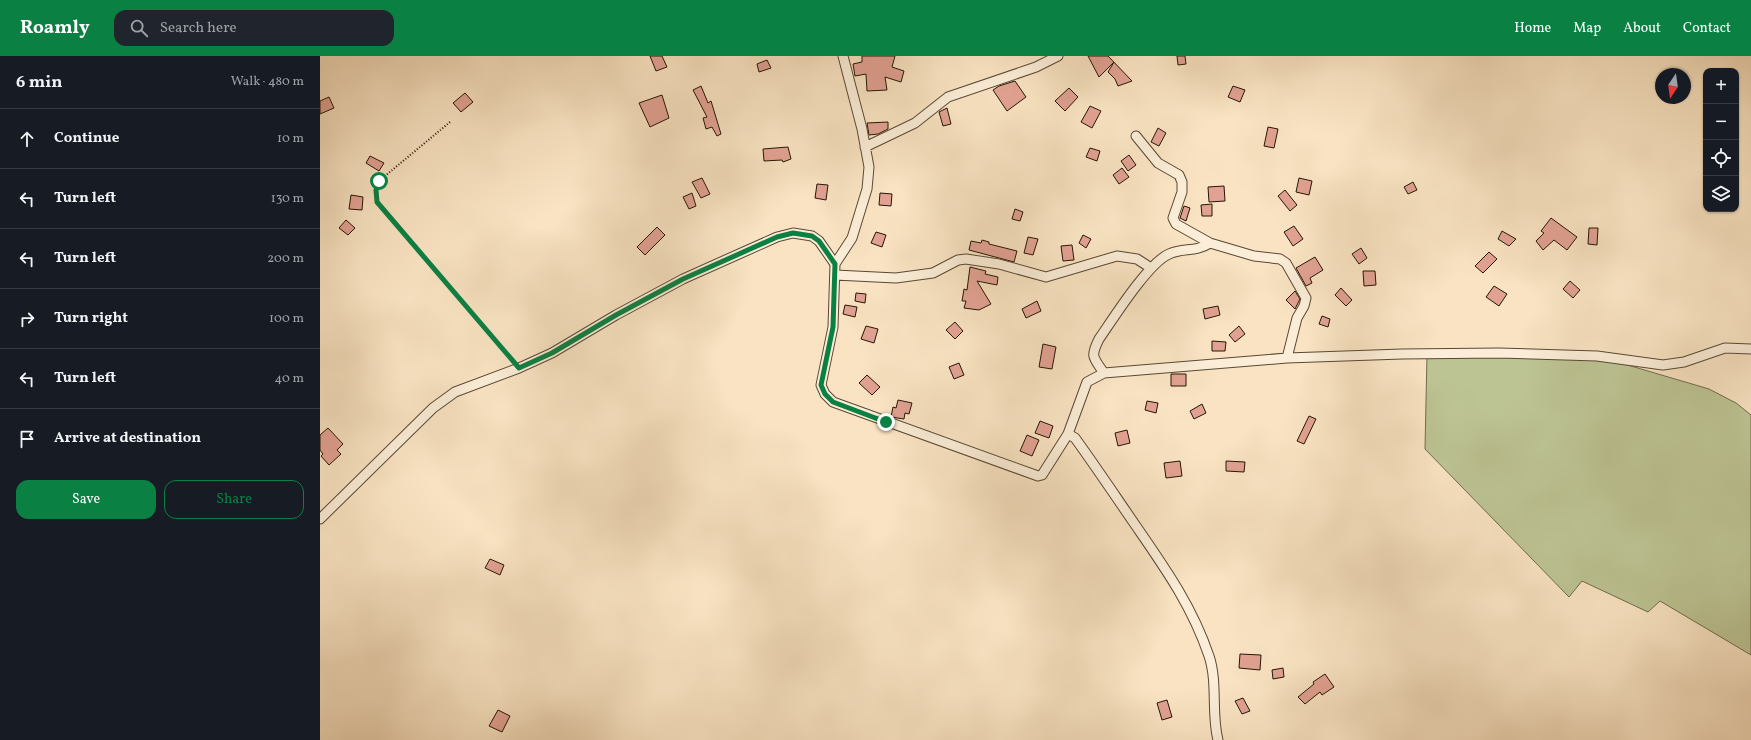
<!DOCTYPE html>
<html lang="en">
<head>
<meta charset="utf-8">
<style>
	body { margin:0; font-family:Vollkorn,serif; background:#20242c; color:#f1f3f6 }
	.controls { position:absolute; right:12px; top:12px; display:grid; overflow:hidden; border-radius:8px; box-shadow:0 1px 3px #0004 }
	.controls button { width:36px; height:36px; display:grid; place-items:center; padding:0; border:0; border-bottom:1px solid #363941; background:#171b24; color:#f1f3f6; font:20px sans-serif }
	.compass { position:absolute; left:1335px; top:12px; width:36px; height:36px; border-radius:50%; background:#171b24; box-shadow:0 1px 3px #0004; rotate:193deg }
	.stop { position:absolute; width:12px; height:12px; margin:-9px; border:3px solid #0b8043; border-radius:50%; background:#fff }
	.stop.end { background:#0b8043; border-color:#fff; box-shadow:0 1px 4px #0008 }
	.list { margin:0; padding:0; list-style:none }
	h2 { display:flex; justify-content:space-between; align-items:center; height:52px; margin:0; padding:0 16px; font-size:17px }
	h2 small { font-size:13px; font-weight:400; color:#9ea1a6 }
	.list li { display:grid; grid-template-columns:26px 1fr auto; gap:12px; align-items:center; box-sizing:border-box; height:60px; padding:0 16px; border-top:1px solid #363941 }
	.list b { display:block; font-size:15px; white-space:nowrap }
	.list em { font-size:13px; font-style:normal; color:#9ea1a6 }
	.actions { display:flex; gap:8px; padding:12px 16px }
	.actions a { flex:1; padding:9px 0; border:1px solid #0b8043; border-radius:12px; text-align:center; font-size:14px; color:#0b8043 }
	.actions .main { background:#0b8043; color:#fff }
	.icon { flex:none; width:22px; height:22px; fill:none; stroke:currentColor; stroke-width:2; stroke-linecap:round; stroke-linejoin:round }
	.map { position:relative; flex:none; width:1431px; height:684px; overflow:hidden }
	header { display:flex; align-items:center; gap:24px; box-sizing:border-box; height:56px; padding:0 20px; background:#0b8043; color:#fff }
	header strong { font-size:19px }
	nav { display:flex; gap:22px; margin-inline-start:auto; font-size:14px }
	.search { width:280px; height:36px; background:#20242c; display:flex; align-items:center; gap:10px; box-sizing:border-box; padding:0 14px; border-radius:12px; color:#9ea1a6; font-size:15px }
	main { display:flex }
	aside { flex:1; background:#171b24 }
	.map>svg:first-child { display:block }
	.green { fill:#bdc494; stroke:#706d4c }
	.building { fill:#e2a293; stroke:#241605 }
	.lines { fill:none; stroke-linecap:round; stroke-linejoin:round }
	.street-casing { stroke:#594934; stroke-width:11 }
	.path { stroke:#241605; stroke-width:2; stroke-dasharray:1 2; stroke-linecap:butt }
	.street { stroke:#fbedd7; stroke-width:9 }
	.route { stroke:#0b8043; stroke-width:5 }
</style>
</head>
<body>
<header>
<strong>Roamly</strong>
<div class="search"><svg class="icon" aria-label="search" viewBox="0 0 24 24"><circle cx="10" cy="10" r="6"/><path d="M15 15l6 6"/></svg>Search here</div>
<nav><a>Home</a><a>Map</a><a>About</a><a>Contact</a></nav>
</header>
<main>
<aside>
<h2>6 min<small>Walk · 480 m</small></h2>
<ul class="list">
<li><svg class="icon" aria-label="ahead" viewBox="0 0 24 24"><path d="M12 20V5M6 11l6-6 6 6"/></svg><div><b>Continue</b></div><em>10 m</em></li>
<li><svg class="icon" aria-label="left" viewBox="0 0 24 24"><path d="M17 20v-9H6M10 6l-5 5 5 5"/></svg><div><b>Turn left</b></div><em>130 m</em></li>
<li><svg class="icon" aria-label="left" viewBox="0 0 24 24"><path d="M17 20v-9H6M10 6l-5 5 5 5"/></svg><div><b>Turn left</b></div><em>200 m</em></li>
<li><svg class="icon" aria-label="right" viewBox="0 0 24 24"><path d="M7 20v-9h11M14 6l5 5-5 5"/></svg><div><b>Turn right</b></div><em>100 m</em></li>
<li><svg class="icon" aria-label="left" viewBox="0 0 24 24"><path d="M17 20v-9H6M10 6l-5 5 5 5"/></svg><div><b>Turn left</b></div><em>40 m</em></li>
<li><svg class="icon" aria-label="arrive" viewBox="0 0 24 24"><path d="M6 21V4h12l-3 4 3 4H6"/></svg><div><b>Arrive at destination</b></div></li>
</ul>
<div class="actions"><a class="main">Save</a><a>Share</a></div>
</aside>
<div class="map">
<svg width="1431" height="684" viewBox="0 0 1431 684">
	<rect width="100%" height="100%" fill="#f9e3c2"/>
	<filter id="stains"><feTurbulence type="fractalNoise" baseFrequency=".005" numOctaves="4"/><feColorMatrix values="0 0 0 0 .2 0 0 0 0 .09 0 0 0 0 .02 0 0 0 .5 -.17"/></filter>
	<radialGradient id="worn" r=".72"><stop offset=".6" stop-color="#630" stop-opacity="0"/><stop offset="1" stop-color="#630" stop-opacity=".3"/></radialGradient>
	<!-- green -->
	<path class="green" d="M1107,298L1277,300L1389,333L1416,347L1431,359V599L1340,545L1328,556L1262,525L1249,541L1105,393Z"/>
	<!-- building -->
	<path class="building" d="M330,0H342L347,11L336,15Z
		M542,0H575L572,11L584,15L581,26L565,21L567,34L547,35L546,18L535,20L533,8L542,6Z
		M768,0H788L812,25L798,30L795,23L788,16L794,6L779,21Z
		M857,0H865L866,8L858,9Z
		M447,4L451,12L439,16L437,8Z
		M695,25L706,41L687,55L673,34L679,30Z
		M381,30L388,47L391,45L401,78L397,80L392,71L386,73L383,62L387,61L373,34Z
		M913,30L925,34L920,46L908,41Z
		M749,32L758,41L745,55L735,45Z
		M145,37L153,46L141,56L133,47Z
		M342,39L349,62L330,71L319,47Z
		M9,41L14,52L0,58V45Z
		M770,50L781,55L772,72L761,66Z
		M627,52L631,68L623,70L619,56Z
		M568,66V73L558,78L549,79L547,67Z
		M948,71L958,73L954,92L944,90Z
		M838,72L846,77L839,90L831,86Z
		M468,91L471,103L463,106L462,104L444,105L443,93Z
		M770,92L780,95L777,105L766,101Z
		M809,99L816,109L808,115L801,105Z
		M50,100L64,107L59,115L46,107Z
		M802,112L809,121L799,128L793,119Z
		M382,122L390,138L381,142L372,126Z
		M979,122L992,125L989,139L976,136Z
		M1093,126L1097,134L1088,138L1084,131Z
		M497,128L508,129L506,144L495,142Z
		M904,130L905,145L889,146L888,131Z
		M965,134L977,149L970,155L958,140Z
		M372,137L376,150L369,153L363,141Z
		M560,137L572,138L571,150L559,149Z
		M31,139L43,141L42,154L29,153Z
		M892,148V160H882L881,149Z
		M864,150L870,152L866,165L860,162Z
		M695,153L703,156L700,165L692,163Z
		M1231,162L1257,181L1247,194L1234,184L1223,194L1216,185L1224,177L1221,175Z
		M26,164L35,172L28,179L19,172Z
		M974,170L983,183L973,190L964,176Z
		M337,171L345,179L325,199L317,191Z
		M1269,172H1278L1277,189L1268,188Z
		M1182,175L1196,183L1189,190L1178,183Z
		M556,176L566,179L562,191L551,187Z
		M763,179L771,183L766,192L759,187Z
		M708,181L718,183L713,199L704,197Z
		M662,184L669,186V188L697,195L694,206L649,194L651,185L661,187Z
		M752,189L754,204L743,205L741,190Z
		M1041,192L1047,202L1039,208L1032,198Z
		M1169,196L1177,203L1163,217L1155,210Z
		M995,201L1003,214L990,222L992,227L986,230L976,212Z
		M650,211L666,215L665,218L678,221L677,229L657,225L671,248L659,254L644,252L646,245H642L644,233L647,234Z
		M1043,215H1055L1056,229L1044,230Z
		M1250,225L1260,234L1253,242L1243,233Z
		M1174,230L1187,238L1179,250L1166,241Z
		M1021,232L1032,244L1026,250L1015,239Z
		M975,235L980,243L975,253L966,244Z
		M536,237L546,238L545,247L535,245Z
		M717,245L721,255L706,262L702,253Z
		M525,249L537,251L535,261L523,258Z
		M898,250L900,259L885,263L883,253Z
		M1002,260L1010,263L1008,271L999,268Z
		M635,266L643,275L635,283L626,274Z
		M546,270L558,273L554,287L541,283Z
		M919,270L925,278L915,286L909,279Z
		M892,285L906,286L905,295H892Z
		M723,288L736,291L732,313L719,311Z
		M639,307L644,319L634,323L629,311Z
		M851,318H866V330H851Z
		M547,319L560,331L552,339L539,327Z
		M578,344L592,347L589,358L585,357L584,363L571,361L573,351L576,352Z
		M827,345L838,347L836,357L825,354Z
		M882,348L886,357L874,363L870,355Z
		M989,360L996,363L984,388L977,385Z
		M720,365L733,370L729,382L715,377Z
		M8,372L23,388L17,394L21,398L9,409L1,400L3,398L0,394V379Z
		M807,374L810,387L798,390L795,377Z
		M707,379L719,384L712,400L700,395Z
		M860,405L862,420L846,422L844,407Z
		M906,405L925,406L924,416L906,415Z
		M170,503L184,509L180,519L165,512Z
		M920,598L941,599L940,614L919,612Z
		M963,612L964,621L953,623L952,614Z
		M1005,618L1014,631L1002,639L1000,636L985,648L978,641L994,628L993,626Z
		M923,642L930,655L922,658L915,645Z
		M847,644L852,661L842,664L837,647Z
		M178,654L190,660L182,676L169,670Z"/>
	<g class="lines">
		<defs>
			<path id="street" d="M816,80L838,107L859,119L862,126V136L853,162L856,168L890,187L934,200L960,203L966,207L986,242L984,250L977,262L967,302
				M545,91L595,67L628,41L716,11L738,0
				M515,208L532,182L547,133L549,111L542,73L523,0
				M515,219L576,222L613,217L638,204L646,203L679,208L726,221L797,200L817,203L831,212
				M784,317C773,301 770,301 779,283C793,263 828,207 849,198C865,191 874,197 890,187
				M748,378L767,326L784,317L967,302L1082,298L1179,297L1277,300L1343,309L1364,306L1405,292L1431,293
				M0,463L113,352L135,336L199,312L232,297L296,259L363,223L457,181L473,177L492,180L499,185L515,208L513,271L501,329L505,338L513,346L718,420L722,419L748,378L755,382C776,411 796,441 816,470C845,512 872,550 889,600C898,627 891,657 898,684"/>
		</defs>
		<!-- street casing -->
		<use href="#street" class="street-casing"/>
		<!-- path -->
		<path class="path" d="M130,66L59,125L56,134L57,146L193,305"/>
		<!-- street -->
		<use href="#street" class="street"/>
	</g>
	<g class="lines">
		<!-- route -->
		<path class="route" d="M59,125L56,134L57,146L199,312L232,297L296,259L363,223L457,181L473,177L492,180L499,185L515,208L513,271L501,329L505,338L513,346L566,366"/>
	</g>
	<rect width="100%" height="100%" filter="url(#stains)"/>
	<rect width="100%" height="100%" fill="url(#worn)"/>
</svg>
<div class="controls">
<button>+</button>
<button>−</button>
<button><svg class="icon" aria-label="locate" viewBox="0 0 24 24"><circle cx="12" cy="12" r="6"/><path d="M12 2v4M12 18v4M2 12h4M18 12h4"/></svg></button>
<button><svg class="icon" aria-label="layers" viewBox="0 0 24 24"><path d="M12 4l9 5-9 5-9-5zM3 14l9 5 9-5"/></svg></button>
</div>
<svg class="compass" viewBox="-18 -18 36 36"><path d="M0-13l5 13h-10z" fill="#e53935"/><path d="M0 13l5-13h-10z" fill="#9ea1a6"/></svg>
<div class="stop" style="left:59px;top:125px"></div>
<div class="stop end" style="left:566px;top:366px"></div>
</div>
</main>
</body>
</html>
